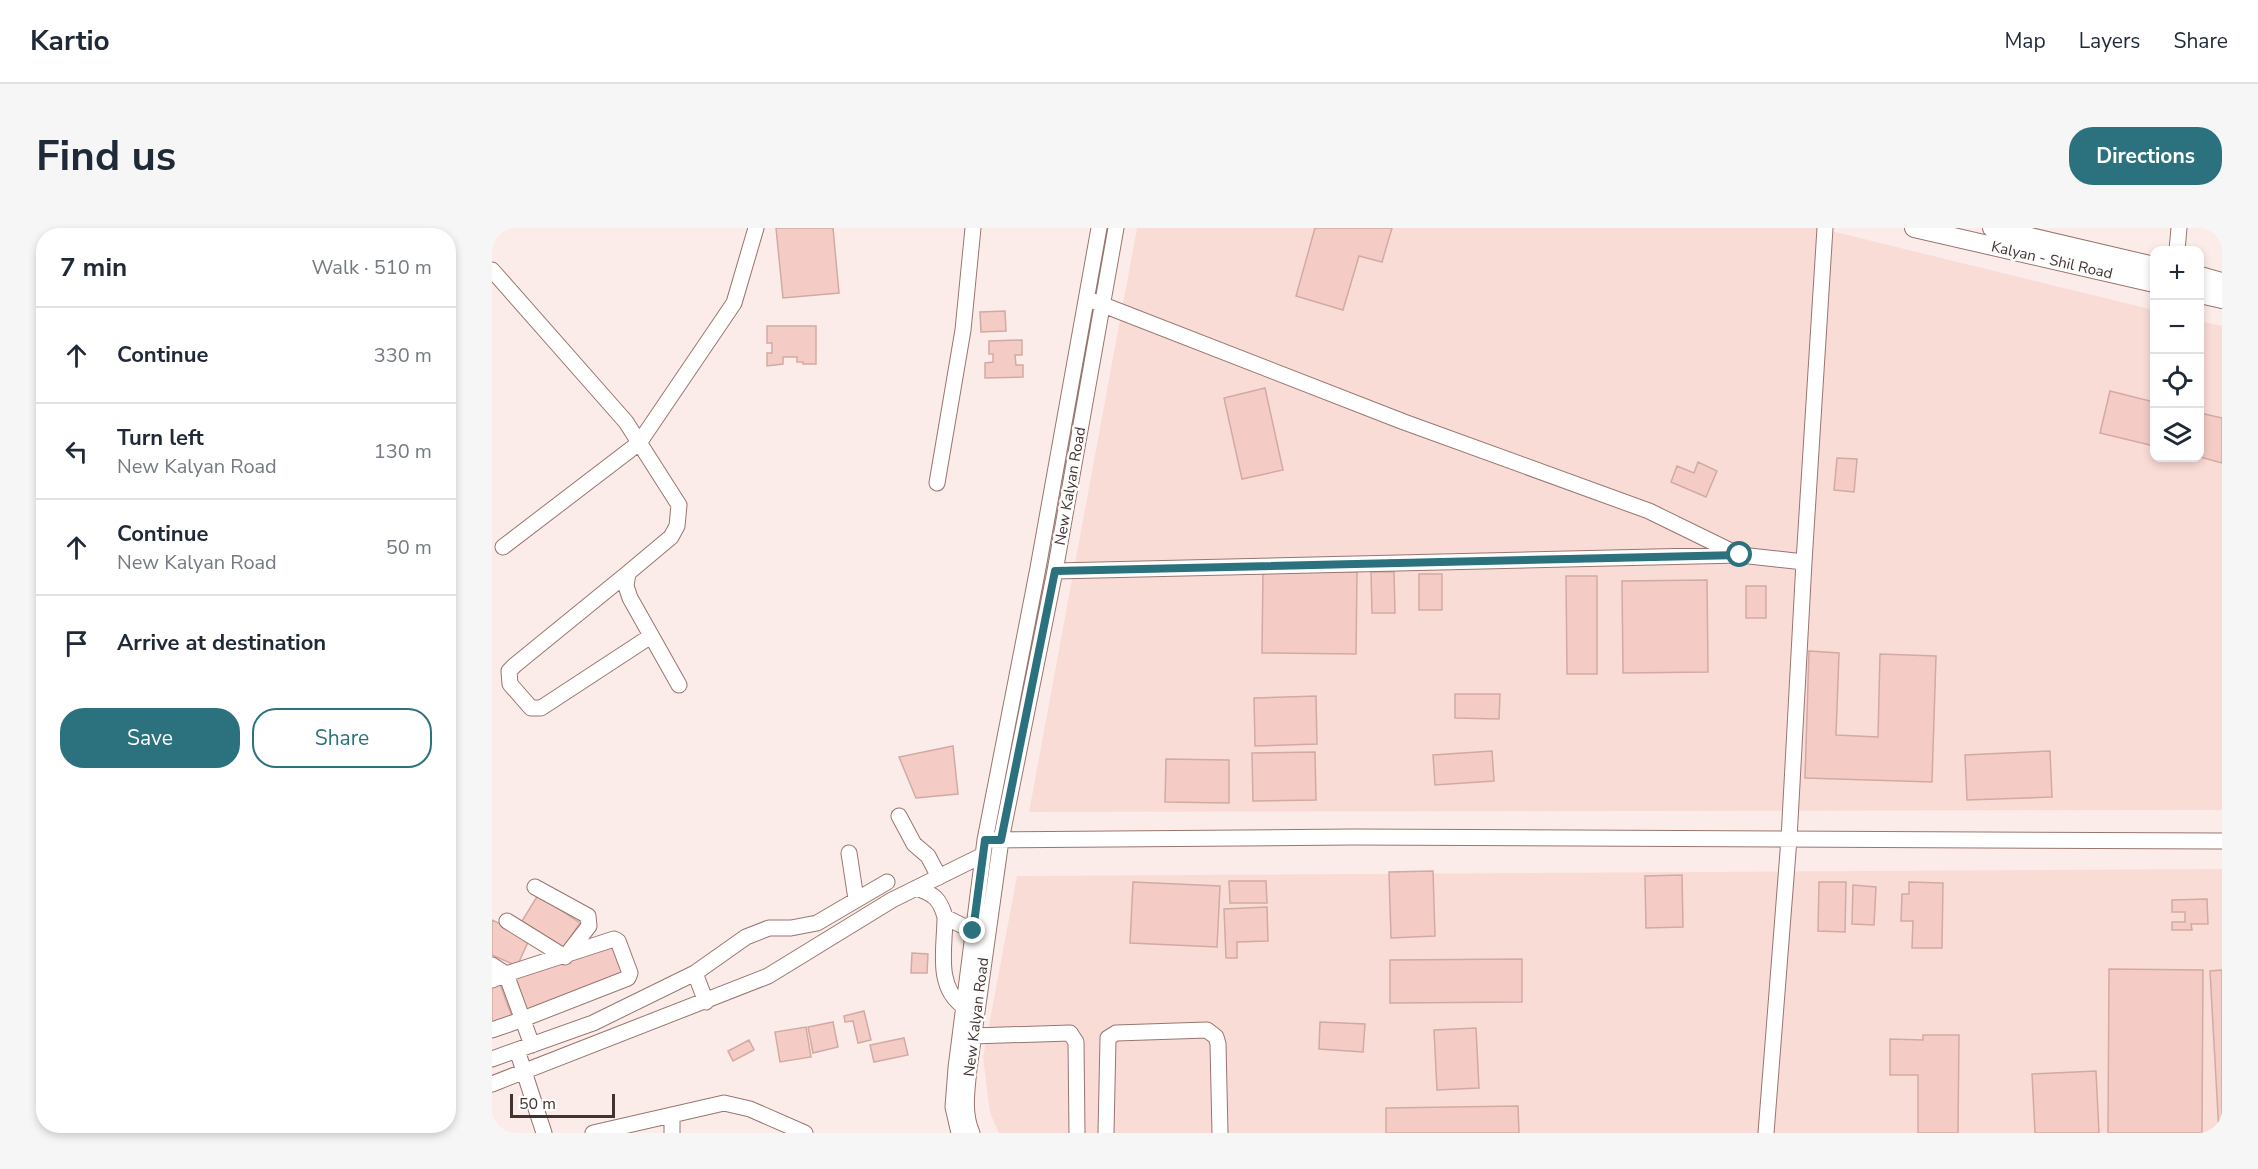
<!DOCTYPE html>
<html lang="en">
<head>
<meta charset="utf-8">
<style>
	body { margin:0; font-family:"Nunito Sans",sans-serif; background:#f6f6f7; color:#1f2937 }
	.controls { position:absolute; right:18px; top:18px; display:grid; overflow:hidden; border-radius:12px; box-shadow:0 3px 9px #0003 }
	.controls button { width:54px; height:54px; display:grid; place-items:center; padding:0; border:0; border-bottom:2px solid #e0e1e3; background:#fff; color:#1f2937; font:30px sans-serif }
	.scale { position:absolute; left:18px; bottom:15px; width:105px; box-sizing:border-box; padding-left:6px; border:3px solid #423330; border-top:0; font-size:16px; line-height:21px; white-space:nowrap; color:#423330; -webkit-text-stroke:4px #fdfdfd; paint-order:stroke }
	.stop { position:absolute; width:18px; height:18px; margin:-14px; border:4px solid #2b727e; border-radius:50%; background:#fff }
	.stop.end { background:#2b727e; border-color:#fff; box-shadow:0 2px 6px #0008 }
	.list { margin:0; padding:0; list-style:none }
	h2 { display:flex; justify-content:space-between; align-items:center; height:78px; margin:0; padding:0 24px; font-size:26px }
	h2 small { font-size:20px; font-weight:400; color:#747a83 }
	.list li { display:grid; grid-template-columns:39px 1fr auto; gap:18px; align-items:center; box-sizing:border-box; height:96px; padding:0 24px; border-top:2px solid #e0e1e3 }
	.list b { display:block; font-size:22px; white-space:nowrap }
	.list p { margin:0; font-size:20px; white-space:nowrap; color:#747a83 }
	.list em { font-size:20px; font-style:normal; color:#747a83 }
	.actions { display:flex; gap:12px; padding:18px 24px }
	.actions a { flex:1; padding:14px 0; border:2px solid #2b727e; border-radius:24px; text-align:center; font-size:21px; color:#2b727e }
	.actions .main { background:#2b727e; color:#fff }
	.icon { flex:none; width:33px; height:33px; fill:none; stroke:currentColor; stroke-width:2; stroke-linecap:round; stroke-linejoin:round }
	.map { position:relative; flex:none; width:1730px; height:905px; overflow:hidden; border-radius:24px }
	header { display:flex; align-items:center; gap:36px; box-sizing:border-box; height:84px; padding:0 30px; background:#fff; border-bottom:2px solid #e0e1e3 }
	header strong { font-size:28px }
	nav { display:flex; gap:33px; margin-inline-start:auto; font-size:21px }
	.intro { display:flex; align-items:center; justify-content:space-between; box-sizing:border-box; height:144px; padding:0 36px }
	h1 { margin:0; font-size:42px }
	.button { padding:15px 27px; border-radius:24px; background:#2b727e; color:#fff; font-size:21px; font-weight:700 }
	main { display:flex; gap:36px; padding:0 36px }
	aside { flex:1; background:#fff; border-radius:24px; box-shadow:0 3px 9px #0003 }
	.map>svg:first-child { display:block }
	.built { fill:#fadcd7 }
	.building { fill:#f4ccc5; stroke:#d1aaa3; stroke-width:1.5 }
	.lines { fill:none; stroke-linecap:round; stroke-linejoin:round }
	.minor-casing { stroke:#99756f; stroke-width:17 }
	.major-casing { stroke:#99756f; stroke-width:20 }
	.minor { stroke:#fff; stroke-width:15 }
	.major { stroke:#fff; stroke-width:18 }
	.route { stroke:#2b727e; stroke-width:8 }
	.labels { text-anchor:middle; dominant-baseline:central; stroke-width:5; stroke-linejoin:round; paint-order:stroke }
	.street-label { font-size:15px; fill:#423330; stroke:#fdfdfd }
</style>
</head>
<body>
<header>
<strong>Kartio</strong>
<nav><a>Map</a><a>Layers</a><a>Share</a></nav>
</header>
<div class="intro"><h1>Find us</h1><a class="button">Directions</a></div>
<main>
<aside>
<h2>7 min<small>Walk · 510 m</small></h2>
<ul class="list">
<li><svg class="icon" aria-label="ahead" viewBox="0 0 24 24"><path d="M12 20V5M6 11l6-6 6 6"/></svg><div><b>Continue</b></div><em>330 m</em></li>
<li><svg class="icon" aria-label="left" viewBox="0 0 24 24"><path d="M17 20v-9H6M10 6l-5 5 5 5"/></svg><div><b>Turn left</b><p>New Kalyan Road</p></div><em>130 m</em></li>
<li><svg class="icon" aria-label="ahead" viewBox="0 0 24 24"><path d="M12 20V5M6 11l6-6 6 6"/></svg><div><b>Continue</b><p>New Kalyan Road</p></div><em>50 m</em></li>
<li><svg class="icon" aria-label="arrive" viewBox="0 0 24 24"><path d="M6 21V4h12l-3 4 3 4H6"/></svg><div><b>Arrive at destination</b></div></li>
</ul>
<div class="actions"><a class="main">Save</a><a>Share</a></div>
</aside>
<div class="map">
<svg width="1730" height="905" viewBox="0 0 1730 905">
	<rect width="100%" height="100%" fill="#fcece9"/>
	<!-- built -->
	<path class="built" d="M645,0H1327L1662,82V230H1708V93L1730,98V582L537,584Z
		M1730,641V905H507L498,885L491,829L525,648Z"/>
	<!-- building -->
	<path class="building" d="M284,0H341L347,65L291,70Z
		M823,0H900L890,34L867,28L851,82L804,68Z
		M513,83L514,103L489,104L488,84Z
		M275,98H324V136H311V134H305V129H291V136L275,138V125H280V115H275Z
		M530,112V127H523L524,137H531V149L493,150V135L501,134V126H497V113Z
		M773,160L791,242L750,251L732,170Z
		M1618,163L1662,174V218L1608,205Z
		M1708,185L1730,190V235L1708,229Z
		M1345,230L1365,231L1362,264L1342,262Z
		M1206,234L1225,243L1214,269L1179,254L1185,238L1202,245Z
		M771,343L865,344L864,426L770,425Z
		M879,344H902L903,385H880Z
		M927,346H950V382H927Z
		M1074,348H1105V446H1075Z
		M1215,352L1216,444L1131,445L1130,353Z
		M1254,358H1274V390H1254Z
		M1317,423L1347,425L1344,507L1386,509L1388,426L1444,428L1440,554L1313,550Z
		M963,466H1008L1007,491L963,490Z
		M824,468L825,516L763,518L762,470Z
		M461,518L466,566L424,570L407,529Z
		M1000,523L1002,553L943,557L941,527Z
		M1558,523L1560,569L1475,572L1473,527Z
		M823,524L824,572L761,573L760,525Z
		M674,531L737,532V575L673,574Z
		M941,643L943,708L899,710L897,644Z
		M1190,647L1191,699L1154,700L1153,648Z
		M737,653H774L775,675H738Z
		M641,654L728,658L725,719L638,715Z
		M1327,654H1354L1353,704L1326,703Z
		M1417,654L1451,655L1450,720H1420L1421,693H1409L1410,666H1417Z
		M1361,657L1384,659L1382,697L1360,696Z
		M46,667L88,695L71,720L30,693Z
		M1715,671L1716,696H1699L1700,702H1680V694H1693V684H1680V672Z
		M775,679L776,713L745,714V730H734L732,681Z
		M0,692L38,710L25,738L0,727Z
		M122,716L133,748L34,783L23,751Z
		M420,725L436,726L435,745H419Z
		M1030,731V774L898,775V732Z
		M1617,741L1711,742L1710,905H1616Z
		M1730,742V905H1727L1718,743Z
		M8,756L20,789L0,796V759Z
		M372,783L379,812L366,815L361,793L353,794L352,788Z
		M341,794L346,819L321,825L316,799Z
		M828,794L873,796L871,824L827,821Z
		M314,799L319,829L288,834L283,804Z
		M984,800L987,860L945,862L942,802Z
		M1431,807H1467L1466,905H1426V847H1398V811L1431,812Z
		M412,810L416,827L382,834L378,817Z
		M257,812L262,822L241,833L236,823Z
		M1604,843L1607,905H1543L1540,846Z
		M1026,878L1027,905H894V880Z"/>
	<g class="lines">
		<defs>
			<path id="minor" d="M1685,22L1687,0
				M0,42L134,194L187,277L185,298L179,309L136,345L134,358L138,370L187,457
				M601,73L912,194L1157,283L1245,326
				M445,255L471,102L481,0
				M11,319L147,215L242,75L264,0
				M1312,334L1333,0
				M563,343L1248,327L1312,334L1297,611L1274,905
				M136,345L23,437L17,443L18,456L39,480H49L159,408
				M407,588L422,616L436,628L447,649
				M493,612L861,609L1730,613
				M357,625L364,671
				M424,660C442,666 448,671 453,689L481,703
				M453,689C453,719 443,758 471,778
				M15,693L73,729L97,698L96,688L43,659
				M0,737L14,746L0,752
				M203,745L214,774
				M31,791L136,750L138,745L126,713L122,711L14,746L40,817
				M0,802L23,794
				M481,808L578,805L584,814L585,905
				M25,822L52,905
				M0,831L101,795L203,745L254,709L277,700H299L325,695L395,654
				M0,856L276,748L400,672L491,627
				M101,905L232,875L258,881L313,905
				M180,905V887
				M467,905L461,879L464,840L493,612L546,340L607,0
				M480,905C471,885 475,862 477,841L509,612L563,343L624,0
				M614,905L616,810L624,805L715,802L724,809L726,816L728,905"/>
			<path id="major" d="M1422,0L1662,55
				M1500,0L1662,38
				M1708,48L1730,54
				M1708,66L1730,71"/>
		</defs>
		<!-- minor casing -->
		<use href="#minor" class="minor-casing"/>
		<!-- major casing -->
		<use href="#major" class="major-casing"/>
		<!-- minor -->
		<use href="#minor" class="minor"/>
		<!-- major -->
		<use href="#major" class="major"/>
	</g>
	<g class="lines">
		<!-- route -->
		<path class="route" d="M481,703L493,612H509L563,343L1248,327"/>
	</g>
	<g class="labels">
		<!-- street labels -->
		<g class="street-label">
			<text transform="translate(1560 32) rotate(13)">Kalyan - Shil Road</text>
			<text transform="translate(578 258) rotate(-80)">New Kalyan Road</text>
			<text transform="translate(484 789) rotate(-83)">New Kalyan Road</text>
		</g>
	</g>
</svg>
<div class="controls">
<button>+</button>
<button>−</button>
<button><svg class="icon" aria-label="locate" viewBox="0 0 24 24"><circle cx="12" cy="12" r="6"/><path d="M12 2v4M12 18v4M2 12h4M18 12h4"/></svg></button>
<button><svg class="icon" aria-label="layers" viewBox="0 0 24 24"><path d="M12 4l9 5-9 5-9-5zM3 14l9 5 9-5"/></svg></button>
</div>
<div class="scale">50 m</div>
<div class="stop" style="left:1248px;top:327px"></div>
<div class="stop end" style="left:481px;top:703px"></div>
</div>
</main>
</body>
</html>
